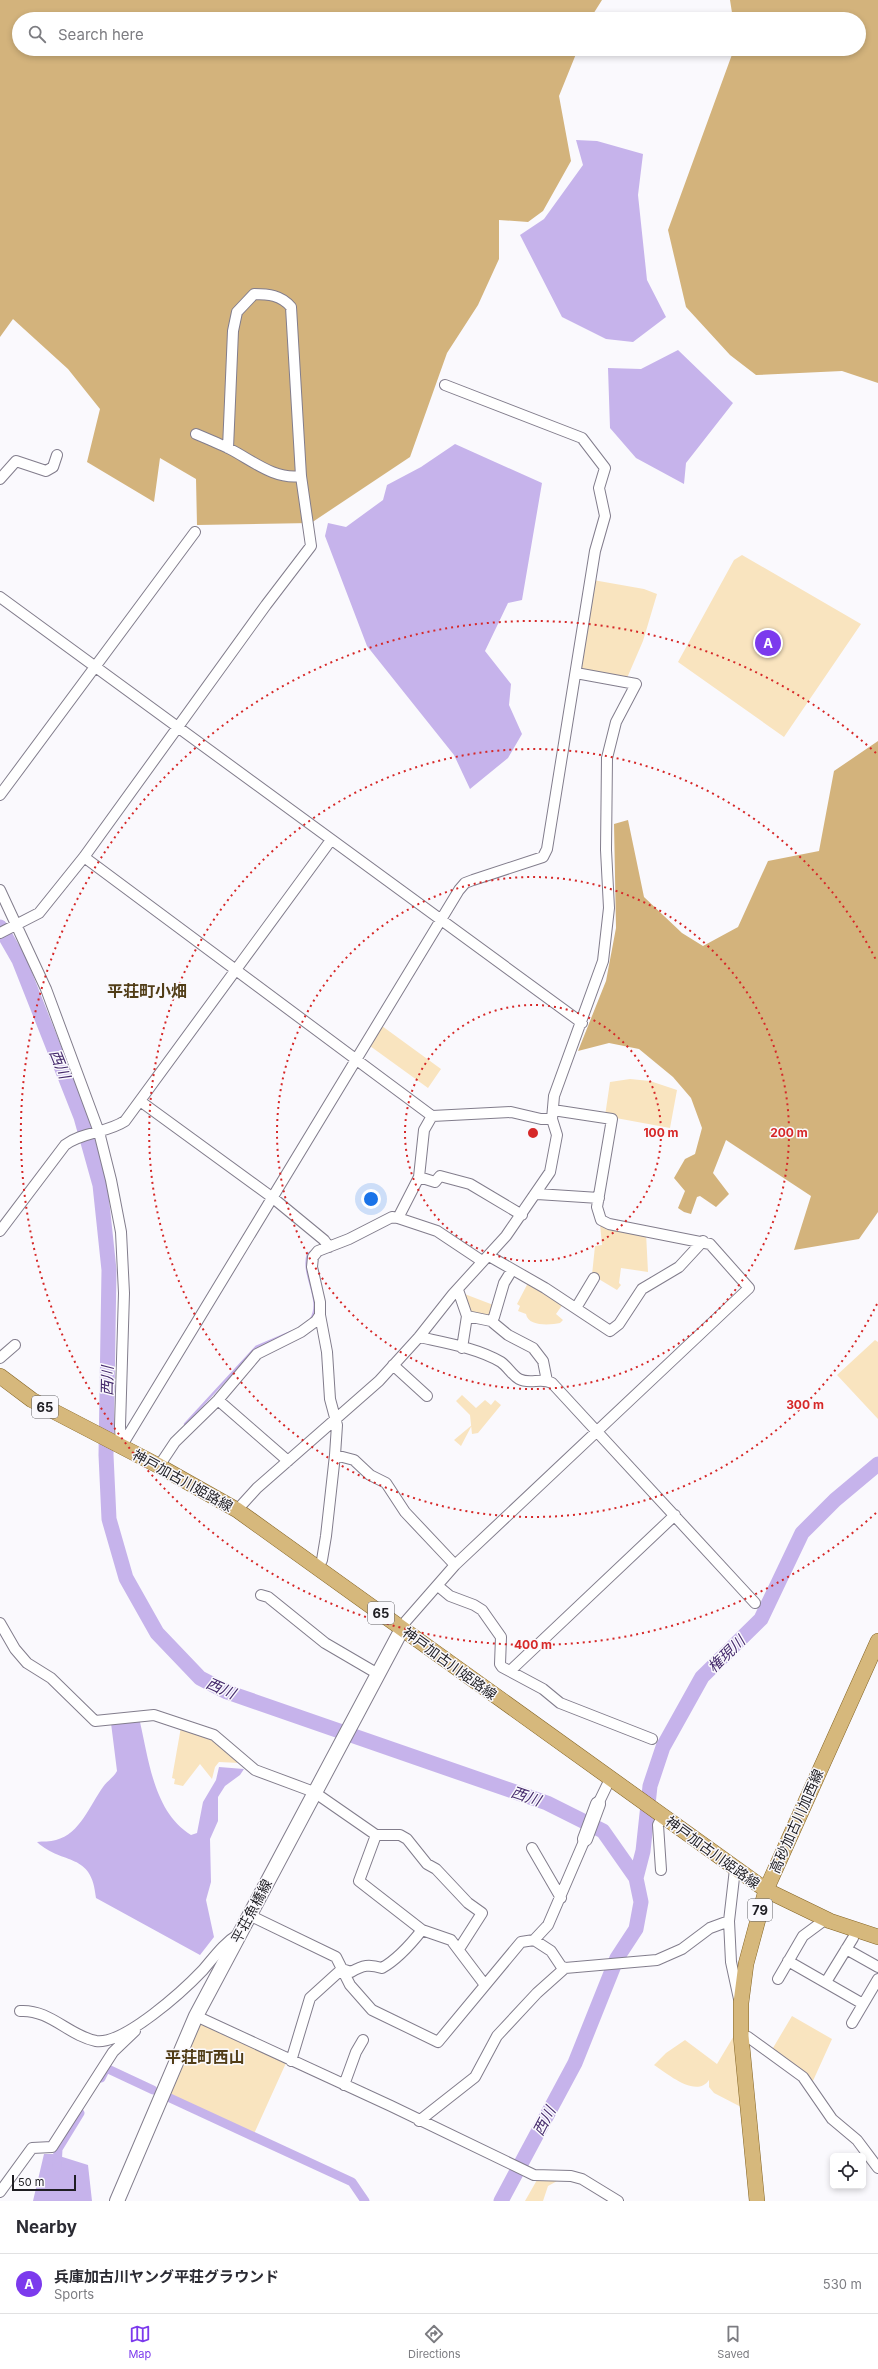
<!DOCTYPE html>
<html lang="en">
<head>
<meta charset="utf-8">
<style>
	body { margin:0; font-family:Inter,"Noto Sans JP",sans-serif; background:#f2f2f3; color:#2b2b33 }
	.controls { position:absolute; right:12px; bottom:12px; display:grid; overflow:hidden; border-radius:6px; box-shadow:0 2px 6px #0003 }
	.controls button { width:36px; height:36px; display:grid; place-items:center; padding:0; border:0; border-bottom:1px solid #e1e1e2; background:#fff; color:#2b2b33; font:20px sans-serif }
	.scale { position:absolute; left:12px; bottom:10px; width:64px; box-sizing:border-box; padding-left:4px; border:2px solid #1f1e23; border-top:0; font-size:11px; line-height:14px; white-space:nowrap; color:#1f1e23; -webkit-text-stroke:3px #faf9fd; paint-order:stroke }
	.you { position:absolute; left:371px; top:1199px; width:14px; height:14px; margin:-10px; border:3px solid #fff; border-radius:50%; background:#1a73e8; box-shadow:0 0 0 6px #1a73e833 }
	.badge { display:grid; place-items:center; width:26px; height:26px; border-radius:50%; background:#7c3aed; color:#fff; font-size:13px; font-weight:700 }
	.pin { position:absolute; translate:-50% -50%; border:2px solid #fff; box-shadow:0 1px 4px #0006 }
	.list { margin:0; padding:0; list-style:none }
	h2 { display:flex; justify-content:space-between; align-items:center; height:52px; margin:0; padding:0 16px; font-size:17px }
	h2 small { font-size:13px; font-weight:400; color:#7c7c81 }
	.list li { display:grid; grid-template-columns:26px 1fr auto; gap:12px; align-items:center; box-sizing:border-box; height:60px; padding:0 16px; border-top:1px solid #e1e1e2 }
	.list b { display:block; font-size:15px; white-space:nowrap }
	.list p { margin:0; font-size:13px; white-space:nowrap; color:#7c7c81 }
	.list em { font-size:13px; font-style:normal; color:#7c7c81 }
	.icon { flex:none; width:22px; height:22px; fill:none; stroke:currentColor; stroke-width:2; stroke-linecap:round; stroke-linejoin:round }
	.map { position:relative; flex:none; width:878px; height:2201px; overflow:hidden }
	.search { position:absolute; background:#fff; box-shadow:0 2px 6px #0003; left:12px; right:12px; top:12px; height:44px; display:flex; align-items:center; gap:10px; box-sizing:border-box; padding:0 14px; border-radius:22px; color:#7c7c81; font-size:15px }
	.sheet { height:112px; background:#fff }
	nav { display:flex; justify-content:space-around; align-items:center; box-sizing:border-box; height:56px; border-top:1px solid #e1e1e2; background:#fff; font-size:11px; color:#7c7c81 }
	nav a { display:grid; justify-items:center; gap:2px }
	nav .on { color:#7c3aed }
	.map>svg:first-child { display:block }
	.green { fill:#f9e4bf }
	.forest { fill:#d3b37c }
	.water { fill:#c6b3eb }
	.lines { fill:none; stroke-linecap:round; stroke-linejoin:round }
	.stream { stroke:#c6b3eb; stroke-width:2.5 }
	.canal { stroke:#c6b3eb; stroke-width:9 }
	.river { stroke:#c6b3eb; stroke-width:15 }
	.minor-casing { stroke:#827d8c; stroke-width:12 }
	.secondary-casing { stroke:#827d8c; stroke-width:16 }
	.primary-casing { stroke:#846424; stroke-width:16 }
	.minor { stroke:#fff; stroke-width:10 }
	.secondary { stroke:#fff; stroke-width:14 }
	.primary { stroke:#d6b87c; stroke-width:15 }
	.ring { fill:none; stroke:#d62828; stroke-width:2; stroke-dasharray:2 4 }
	.labels { text-anchor:middle; dominant-baseline:central; stroke-width:3; stroke-linejoin:round; paint-order:stroke }
	.shield { fill:#faf9fd; stroke:#616064; stroke-width:1 }
	.shield-label { font-size:13px; font-weight:bold; fill:#1f1e23 }
	.street-label { font-size:14px; fill:#1f1e23; stroke:#faf9fd }
	.water-label { font-size:15px; font-style:italic; fill:#462b6d; stroke:#faf9fd }
	.quarter-label { font-size:16px; font-weight:bold; fill:#513d17; stroke:#faf9fd }
	.centre { fill:#d62828; stroke:#faf9fd; stroke-width:2 }
	.ring-label { font-size:12px; text-anchor:middle; font-weight:bold; fill:#d62828; stroke:#faf9fd; stroke-width:3; stroke-linejoin:round; paint-order:stroke }
</style>
</head>
<body>
<div class="map">
<svg width="878" height="2201" viewBox="0 0 878 2201">
	<rect width="100%" height="100%" fill="#faf9fd"/>
	<!-- green -->
	<path class="green" d="M742,555L861,624L784,737L678,662L734,560Z
		M593,580L644,589L657,594L643,641L627,678L579,670Z
		M382,1026L441,1069L428,1088L370,1046Z
		M630,1079L650,1081L677,1090L670,1128L605,1116L610,1082Z
		M600,1224L646,1233L648,1272L621,1268L619,1283L621,1285L617,1290L592,1275L595,1246L602,1245Z
		M529,1281L563,1304L556,1314L563,1320L560,1323C551,1325 528,1327 526,1314L518,1311L520,1306L517,1304Z
		M462,1293L496,1306L492,1317L468,1314Z
		M875,1340L878,1342V1419L837,1375Z
		M462,1395L476,1408L485,1400L491,1405L495,1400L501,1405L478,1433L472,1434L470,1415L456,1401Z
		M472,1425L461,1446L454,1440Z
		M181,1727L208,1737L240,1763L219,1762L215,1767L212,1779L200,1764L183,1786L174,1784L175,1779L172,1778Z
		M792,2016L832,2039L812,2083L770,2053Z
		M198,2022L286,2063L253,2136L167,2094Z
		M735,2034L743,2108L714,2093L709,2087V2080C696,2099 667,2073 654,2065L666,2053L685,2040L717,2064Z
		M537,2180H559L548,2186L543,2201H525Z"/>
	<!-- forest -->
	<path class="forest" d="M0,0H602L590,19H19V49H578L559,96L571,161L543,211L528,222L499,220V259L478,305L447,353L410,457L311,523L197,525L196,479L160,458L154,502L87,462L100,409L68,369L13,319L0,337Z
		M730,0H878V383L842,371L756,375L730,355L686,307L668,230L734,49H859V19H733Z
		M878,741V1212L859,1239L794,1250L811,1196L726,1140L713,1173L729,1194L716,1207L700,1196L697,1197L691,1214L684,1212L678,1208L685,1191L674,1178L685,1159L695,1154L702,1128L691,1098L673,1077L639,1049L609,1043L578,1051L606,981L616,928L614,824L628,820L644,897L682,933L703,946L738,927L768,861L819,851L834,771Z"/>
	<!-- water -->
	<path class="water" d="M576,140L597,141L643,154L638,195L647,280L666,317L633,342L606,339L562,317L520,235L544,219L583,165Z
		M678,350L733,403L686,463L684,484L636,458L610,428L608,368L641,369Z
		M455,444L542,483L522,600L508,603L485,651L511,684L509,705L522,734L508,758L470,789L454,755L367,646L325,536L328,523L346,527L383,500L387,485L421,467Z
		M140,1722C149,1761 154,1812 191,1835L197,1833L203,1802L216,1780L219,1767L244,1769L240,1775L225,1786L218,1797V1821L210,1839L211,1882L206,1900L214,1937L200,1955L96,1898C92,1851 63,1866 37,1842C43,1841 50,1842 56,1840C80,1834 90,1805 103,1787C107,1781 113,1778 117,1771L111,1723Z
		M44,2154H53L88,2165L92,2201H33Z"/>
	<g class="lines">
		<!-- stream -->
		<path class="stream" d="M311,1319C323,1300 301,1275 308,1254L314,1250
			M185,1424L256,1347L291,1332"/>
		<!-- canal -->
		<path class="canal" d="M101,2078L106,2068L153,2090
			M170,2098L352,2182L365,2201
			M57,2168L58,2149L80,2113"/>
		<!-- river -->
		<path class="river" d="M0,927L19,960L81,1117L100,1185L109,1270L106,1455L109,1519L126,1578L157,1633L200,1678L227,1692L547,1803L603,1831L636,1878L641,1902L636,1929L617,1958L575,2063L501,2201
			M636,1878L643,1851L650,1786L663,1747L702,1677L761,1619L802,1533L835,1500L878,1464"/>
		<defs>
			<path id="minor" d="M196,434C208,439 220,444 230,449C253,461 275,480 301,476
				M0,479L16,461L46,471L53,467L57,455
				M0,597L582,1023
				M0,795L195,532
				M84,857L432,1116
				M0,890L46,989L99,1132L111,1180L121,1232L124,1293L120,1426L121,1447
				M0,933L39,913L84,857L266,605L311,546L301,476L291,307C281,295 268,294 254,294L237,312L233,331L228,448
				M140,1101L273,1198L324,1240L329,1247
				M419,1177L435,1182L440,1176L470,1184L522,1215
				M537,1194L599,1198
				M398,1218L437,1231L482,1261
				M0,1231L65,1145C82,1132 107,1133 125,1121L331,840
				M489,1256L545,1288L610,1331L619,1324L642,1289L679,1267L703,1241
				M458,1290L467,1316L462,1348
				M576,1308L594,1278
				M467,1316L491,1321L508,1335L533,1348L543,1361L547,1381
				M491,1321L494,1317L504,1283L512,1270
				M419,1337C446,1343 477,1348 501,1362C508,1367 512,1375 519,1379C530,1385 541,1377 552,1383L755,1603
				M0,1358L15,1345
				M393,1365L427,1396
				M218,1400L288,1461
				M121,1447L459,890L465,883L473,880L543,857L547,849L595,551L605,516L599,488L605,468L582,438L445,385
				M335,1455L354,1460L370,1475L386,1483L405,1512L455,1565
				M159,1466L175,1442L218,1400L257,1354L301,1332L316,1321L320,1315V1302L312,1267L313,1257L318,1251L349,1239L392,1217L398,1218L419,1177L424,1130L432,1116L511,1112L541,1119H552
				M237,1510L257,1488L379,1381L419,1337L453,1294L506,1236L550,1172L557,1135L552,1119L554,1096L603,961L609,908L606,850L607,758L616,722L636,684L576,673
				M318,1567L322,1560L326,1536L335,1455L337,1425L330,1399L327,1352L320,1315
				M438,1586L450,1596L474,1605L482,1610L501,1637L500,1664L502,1667L543,1689L560,1703L652,1739
				M261,1595L268,1597L325,1643L378,1674
				M0,1623L15,1649L27,1663L51,1678L95,1721L154,1715L214,1735L255,1770L314,1792L376,1835H400L407,1839L427,1864L436,1869L468,1903L482,1913L459,1949
				M402,1629L406,1621L455,1565L749,1288L710,1244L609,1224L601,1220L597,1207L612,1119L553,1110
				M510,1671L675,1515
				M598,1804L611,1777
				M376,1835L359,1881L422,1930L451,1940L485,1985
				M532,1848L561,1898
				M661,1870L658,1825L663,1815
				M249,1915L336,1957L350,1985L372,2010L438,2042L521,1942L534,1940L548,1925L585,1839
				M729,1921L731,1962L739,1999
				M534,1940L551,1951L561,1966L565,1968L657,1960L682,1949L710,1928L729,1921L735,1869
				M846,1949L878,1967
				M788,1961L863,2004
				M778,1979L803,1936L826,1919
				M826,1982L853,1938
				M20,2011C50,2009 69,2036 96,2041C124,2045 184,1990 203,1970C215,1956 224,1943 239,1934
				M196,2016L391,2106L534,2175L571,2176L582,2179L618,2201
				M852,2023L878,1979
				M741,2036L748,2037L803,2077L832,2119L857,2140L878,2168
				M291,2061L310,1998L342,1969L351,1972C363,1965 369,1964 382,1968C398,1959 411,1944 422,1930
				M344,2085L356,2052L363,2040
				M419,2121L475,2077L497,2036L537,1993L565,1968
				M0,2192L32,2148L52,2147L113,2052L135,2031"/>
			<path id="secondary" d="M585,1839L598,1804
				M117,2201L196,2016L402,1629"/>
			<path id="primary" d="M0,1376L32,1400L159,1466L237,1510L766,1890L830,1921L878,1937
				M757,2201L741,2036V2003L746,1964L766,1890L878,1641"/>
		</defs>
		<!-- minor casing -->
		<use href="#minor" class="minor-casing"/>
		<!-- secondary casing -->
		<use href="#secondary" class="secondary-casing"/>
		<!-- primary casing -->
		<use href="#primary" class="primary-casing"/>
		<!-- minor -->
		<use href="#minor" class="minor"/>
		<!-- secondary -->
		<use href="#secondary" class="secondary"/>
		<!-- primary -->
		<use href="#primary" class="primary"/>
	</g>
	<!-- distance rings -->
	<g class="ring">
		<circle cx="533" cy="1133" r="128"/>
		<circle cx="533" cy="1133" r="256"/>
		<path d="M877 1304A384 384 0 1 1 877 962"/>
		<path d="M876 1513A512 512 0 1 1 876 753"/>
	</g>
	<g class="labels">
		<!-- shield labels -->
		<g class="shield">
			<rect x="32" y="1396" width="26" height="22" rx="3"/>
			<rect x="368" y="1602" width="26" height="22" rx="3"/>
			<rect x="748" y="1899" width="24" height="22" rx="3"/>
		</g>
		<g class="shield-label">
			<text x="45" y="1407">65</text>
			<text x="381" y="1613">65</text>
			<text x="760" y="1910">79</text>
		</g>
		<!-- street labels -->
		<g class="street-label">
			<text transform="translate(183 1480) rotate(29)">神戸加古川姫路線</text>
			<text transform="translate(450 1663) rotate(36)">神戸加古川姫路線</text>
			<text transform="translate(796 1821) rotate(-66)">高砂加古川加西線</text>
			<text transform="translate(713 1852) rotate(36)">神戸加古川姫路線</text>
			<text transform="translate(251 1911) rotate(-62)">平荘魚橋線</text>
		</g>
		<!-- water labels -->
		<g class="water-label">
			<text transform="translate(60 1064) rotate(68)">西川</text>
			<text transform="translate(107 1381) rotate(-89)">西川</text>
			<text transform="translate(726 1654) rotate(-44)">権現川</text>
			<text transform="translate(221 1688) rotate(24)">西川</text>
			<text transform="translate(526 1796) rotate(19)">西川</text>
			<text transform="translate(544 2121) rotate(-62)">西川</text>
		</g>
		<!-- quarter labels -->
		<g class="quarter-label">
			<text x="147" y="991">平荘町小畑</text>
			<text x="205" y="2057">平荘町西山</text>
		</g>
	</g>
	<circle cx="533" cy="1133" r="6" class="centre"/>
	<g class="ring-label">
		<text x="661" y="1137">100 m</text>
		<text x="789" y="1137">200 m</text>
		<text x="805" y="1409">300 m</text>
		<text x="533" y="1649">400 m</text>
	</g>
</svg>
<div class="controls">
<button><svg class="icon" aria-label="locate" viewBox="0 0 24 24"><circle cx="12" cy="12" r="6"/><path d="M12 2v4M12 18v4M2 12h4M18 12h4"/></svg></button>
</div>
<div class="scale">50 m</div>
<div class="you"></div>
<div class="pin badge" style="left:768px;top:643px">A</div>
<div class="search"><svg class="icon" aria-label="search" viewBox="0 0 24 24"><circle cx="10" cy="10" r="6"/><path d="M15 15l6 6"/></svg>Search here</div>
</div>
<section class="sheet">
<h2>Nearby<small></small></h2>
<ul class="list">
<li><span class="badge">A</span><div><b>兵庫加古川ヤング平荘グラウンド</b><p>Sports</p></div><em>530 m</em></li>
</ul>
</section>
<nav>
<a class="on"><svg class="icon" aria-label="map" viewBox="0 0 24 24"><path d="M3 6l6-2 6 2 6-2v14l-6 2-6-2-6 2zM9 4v14M15 6v14"/></svg>Map</a>
<a><svg class="icon" aria-label="directions" viewBox="0 0 24 24"><path d="M12 3l9 9-9 9-9-9zM9 14v-3h6M13 9l2 2-2 2"/></svg>Directions</a>
<a><svg class="icon" aria-label="saved" viewBox="0 0 24 24"><path d="M7 4h10v16l-5-4-5 4z"/></svg>Saved</a>
</nav>
</body>
</html>
